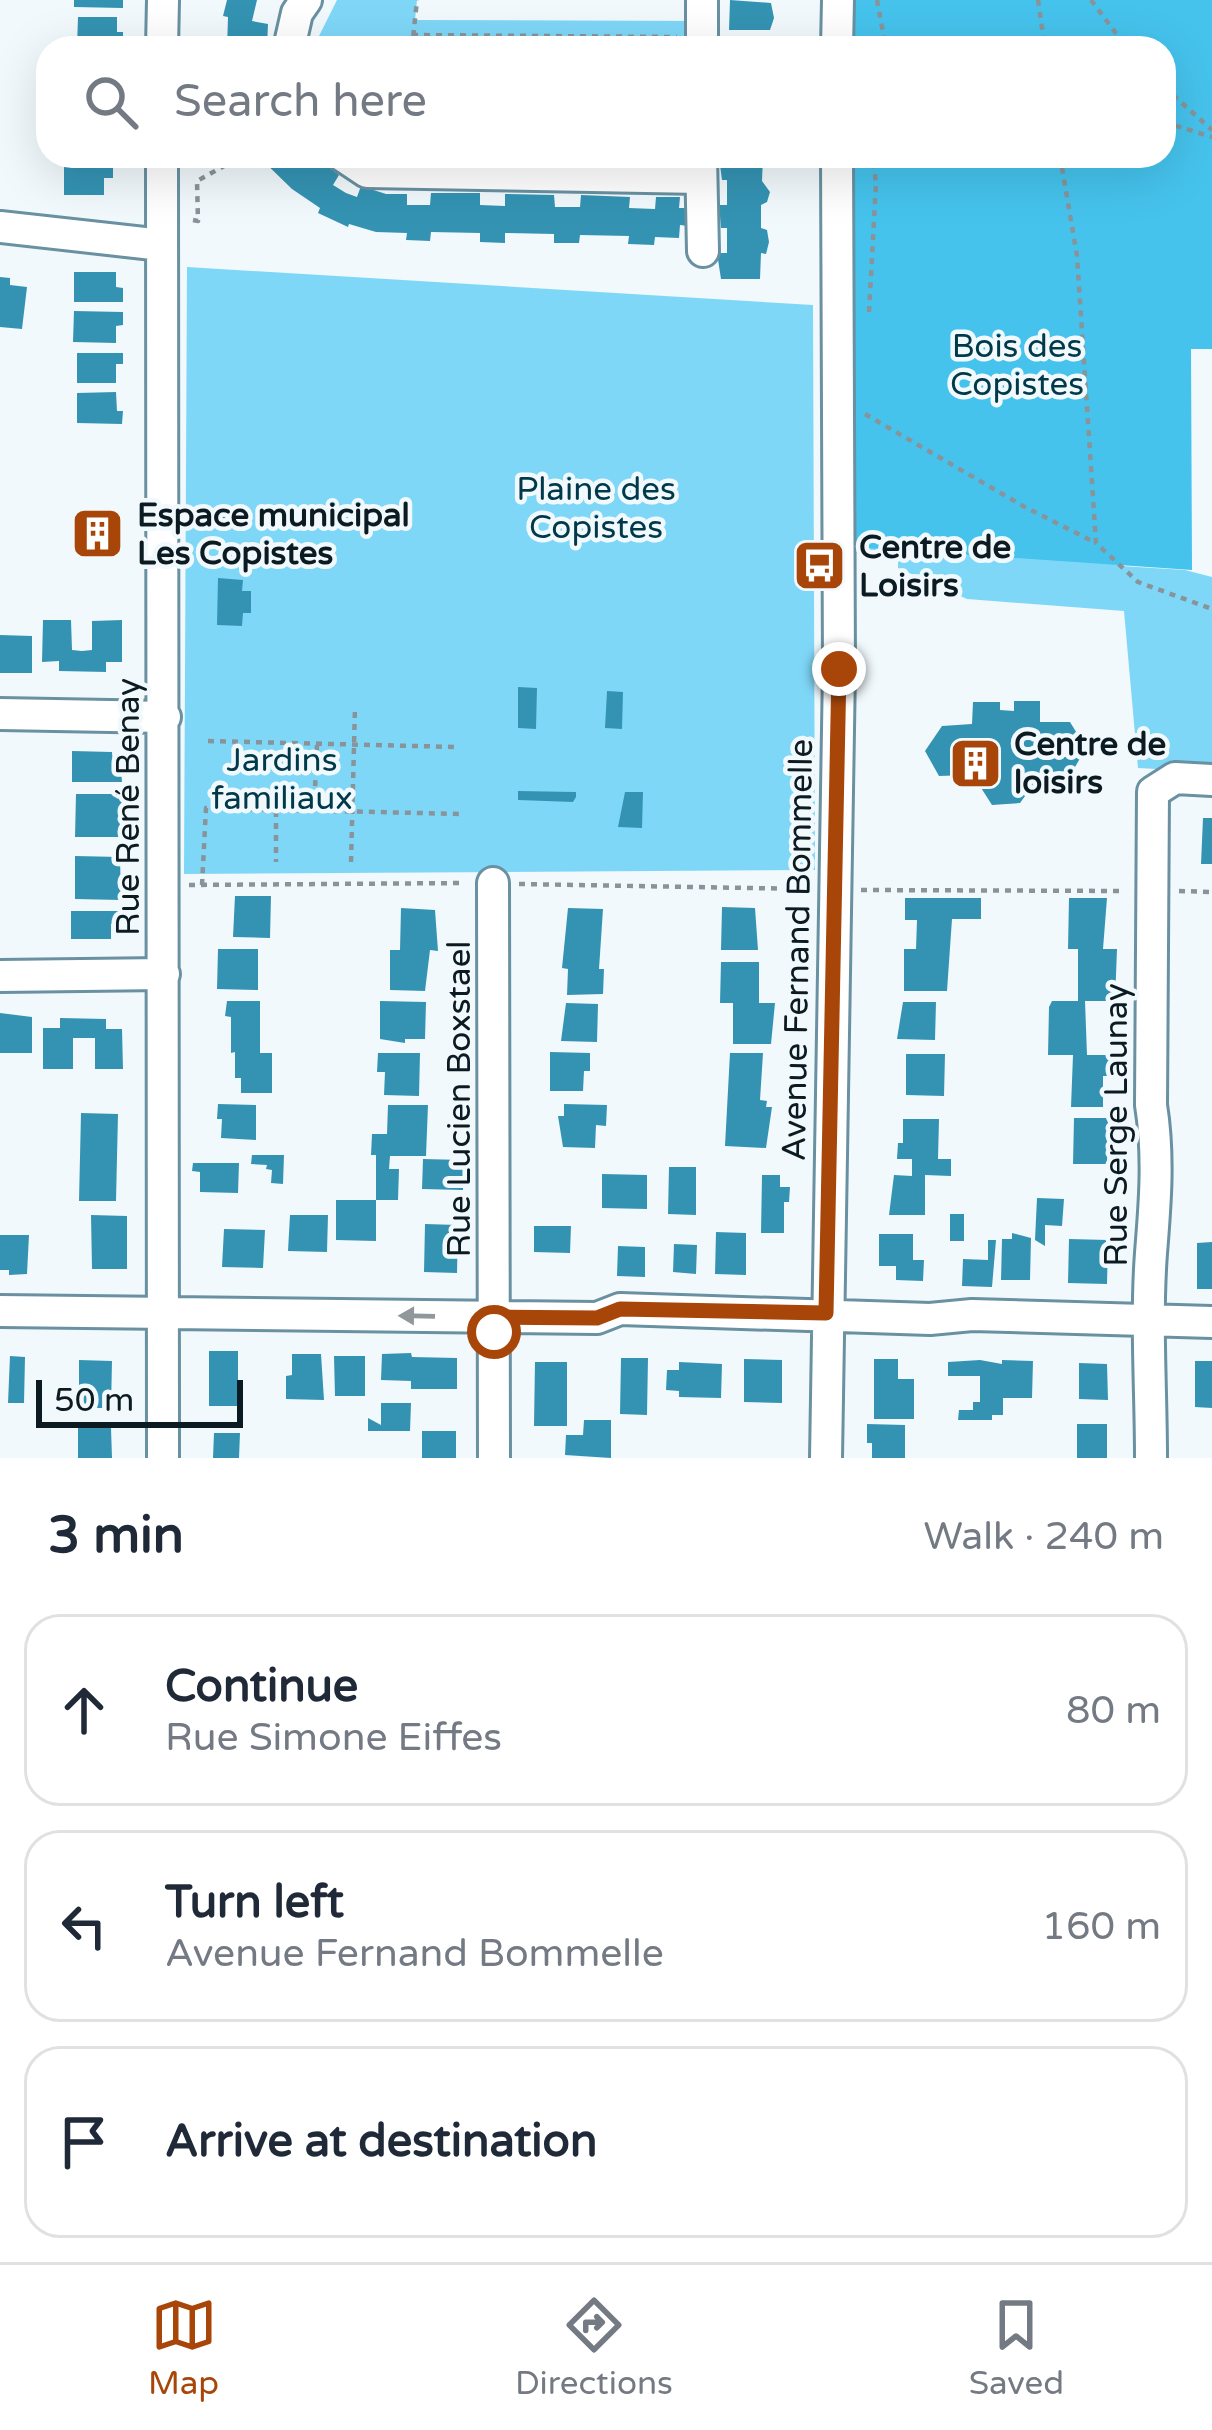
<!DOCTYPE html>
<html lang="en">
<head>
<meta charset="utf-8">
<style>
	body { margin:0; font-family:"Varela Round",sans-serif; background:#f6f6f7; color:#1f2937 }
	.scale { position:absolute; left:36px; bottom:30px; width:207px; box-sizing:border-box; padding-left:12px; border:6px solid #0b1b21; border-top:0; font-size:33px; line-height:42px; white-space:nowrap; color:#0b1b21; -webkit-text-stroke:9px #f1f9fd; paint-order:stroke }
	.stop { position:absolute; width:36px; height:36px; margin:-27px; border:9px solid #a8460a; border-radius:50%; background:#fff }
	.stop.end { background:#a8460a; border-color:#fff; box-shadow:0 3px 12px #0008 }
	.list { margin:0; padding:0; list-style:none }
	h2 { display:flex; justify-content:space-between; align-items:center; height:156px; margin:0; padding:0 48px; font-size:51px }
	h2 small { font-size:39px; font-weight:400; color:#747a83 }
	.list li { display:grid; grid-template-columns:78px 1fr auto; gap:36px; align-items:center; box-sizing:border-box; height:192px; margin:0 24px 24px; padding:0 24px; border:3px solid #e0e1e3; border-radius:36px }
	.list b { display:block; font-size:45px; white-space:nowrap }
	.list p { margin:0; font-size:39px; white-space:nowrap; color:#747a83 }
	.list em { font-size:39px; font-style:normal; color:#747a83 }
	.icon { flex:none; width:66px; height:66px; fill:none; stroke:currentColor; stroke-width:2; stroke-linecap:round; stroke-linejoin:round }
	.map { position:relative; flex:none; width:1212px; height:1458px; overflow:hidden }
	.search { position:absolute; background:#fff; box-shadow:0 12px 48px #0002; left:36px; right:36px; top:36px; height:132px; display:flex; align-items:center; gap:30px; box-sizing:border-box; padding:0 42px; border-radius:36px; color:#747a83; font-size:45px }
	.sheet { height:804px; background:#fff }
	nav { display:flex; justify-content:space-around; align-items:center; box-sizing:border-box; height:168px; border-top:3px solid #e0e1e3; background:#fff; font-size:33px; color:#747a83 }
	nav a { display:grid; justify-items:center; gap:6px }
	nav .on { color:#a8460a }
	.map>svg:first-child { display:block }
	.green { fill:#7fd7f8 }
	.forest { fill:#45c3ed }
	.building { fill:#3493b3 }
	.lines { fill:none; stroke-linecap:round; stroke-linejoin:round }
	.minor-casing { stroke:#6991a1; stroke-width:36 }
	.path { stroke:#889499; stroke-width:4.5; stroke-dasharray:6 6; stroke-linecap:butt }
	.minor { stroke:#fff; stroke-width:30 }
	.oneway { fill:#91989b }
	.route { stroke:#a8460a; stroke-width:15 }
	.labels { text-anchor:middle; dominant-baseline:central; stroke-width:9; stroke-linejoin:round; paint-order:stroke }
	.park-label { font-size:33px; fill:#00394a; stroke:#f1f9fd }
	.poi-label { font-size:33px; font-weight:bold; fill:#0b1b21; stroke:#f1f9fd; text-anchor:start }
	.street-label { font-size:33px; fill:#0b1b21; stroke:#f1f9fd }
</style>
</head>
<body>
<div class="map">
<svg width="1212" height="1458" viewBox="0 0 1212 1458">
	<rect width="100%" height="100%" fill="#f1f9fd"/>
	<!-- green -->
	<path class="green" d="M337,0H417L415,20L702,21V48H319L318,38Z
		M187,267L813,305L815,870L184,874Z
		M845,411L1096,543L1121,566L1185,570L1212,577V772L1138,768L1124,611L967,599L898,568V558L845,552Z"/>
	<!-- forest -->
	<path class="forest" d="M843,0H1212V349H1191L1192,570L839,546L842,156H1164V48H842Z"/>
	<!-- building -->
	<path class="building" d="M74,0H123V8L74,7Z
		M227,0H257L252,21L268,24L267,48H227L228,17L223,16Z
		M730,0L771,3L774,18L770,30H729Z
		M78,17H117V32H123V47H77Z
		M258,156H314L339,175L333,185L346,193L357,197L361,186L386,194H407V205H430L431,193H480V205L505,206V194L554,195L555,207H580L581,195L630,197L629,208L655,209L656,197H680L679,208H689L688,226L680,225L679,238L655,237L654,245L628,244L629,236L580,235L579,243H554V234L505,233V243L480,242V233L431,232L430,241L406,240L407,233L376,232L349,224L348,227L318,213L320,208L292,189Z
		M763,156L762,181L770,192L767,202L761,205V228L767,230L769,242L766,254L761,253L760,279H721L717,253H727V228H721L719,205H727V180H722L719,158Z
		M64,164L113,165V178H104V195H64Z
		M74,272H116V287L123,288V302H74Z
		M0,277L10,278V285L27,287L22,329L0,327Z
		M74,311L123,312V325L116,326V343L73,342Z
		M77,353H123V364H116V383H77Z
		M116,392L117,411H123L122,424L77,423V393Z
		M198,510L246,513L245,530L197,526Z
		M80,516H116V552H79Z
		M218,578L243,580L242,591H251V613H243L242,626L217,625Z
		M43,620H71L72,650L82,651L92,650V621L122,620V662H106V672L59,671V661L42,662Z
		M0,635L32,636V673H0Z
		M518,687L537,688L536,729L518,728Z
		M607,691L623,692L622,729L605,728Z
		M1014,701H1040V722H1070L1086,748L1071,774H1041L1020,803L992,805L976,780L967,775L939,776L925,751L942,726L972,724L973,702H1000V710L1014,711Z
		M72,751L112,752L113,768H121L122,782H72Z
		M518,791L576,792V797L573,802L518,800Z
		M625,792H643L642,828L618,827Z
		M76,794H122V837H75Z
		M1203,818H1212V864H1201Z
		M75,856L120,857L121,900L75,899Z
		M235,896H271L270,938L233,937Z
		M905,898H981V919H952L947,991H904V949H916L917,920H905Z
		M1069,898H1107L1103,949H1117L1115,1001H1085L1087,1055H1109V1076H1103V1107H1071L1073,1055H1048L1049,1007L1052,1001H1078V949H1068Z
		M722,907L755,908L758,950H721Z
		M401,908L435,910L438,951L430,950L425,991L390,990V950H400Z
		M568,908L603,909L599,969H604L603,994L567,995L568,969L562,968Z
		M71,911H121L120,924H111V939H71Z
		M218,949H258V990L217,989Z
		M721,962H759V1003H775L771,1044H733V1003H720Z
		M227,1001H260V1053H272V1093H241V1078H235V1052L231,1053V1017L225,1016Z
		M380,1001L426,1002L425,1039H405V1043L380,1039Z
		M903,1002H936L935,1040L897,1039Z
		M566,1003L598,1004L597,1042L561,1041Z
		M0,1013L32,1017V1053H0Z
		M60,1018L106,1019V1029H122L123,1069H95V1038H73V1069H43V1028H60Z
		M550,1052L590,1053V1071H584L583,1091H550Z
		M378,1053H420L419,1096L384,1095L385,1072H377Z
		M730,1053H763L760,1100L767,1101L766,1107H772L766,1148L725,1146Z
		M906,1054H945L944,1096L906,1095Z
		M218,1104L256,1105V1140L221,1138L222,1119H217Z
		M564,1104L607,1105L606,1126L596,1125L595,1148L563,1147L558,1116H564Z
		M388,1105H428L426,1156H390L389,1169H399L398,1200H376V1155H371L372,1134H387Z
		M81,1113L118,1114L116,1201H79Z
		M1074,1118H1108L1107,1164H1073Z
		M903,1119H939L938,1159H951V1176L925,1175V1215H889L894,1175L912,1176V1159H897L898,1143H903Z
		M252,1155H284L283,1184L271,1183L272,1170L266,1169L267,1165L251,1164Z
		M423,1159L463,1160V1190L422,1189Z
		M193,1163H239L238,1193L200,1192V1172L192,1171Z
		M669,1167H696V1215L668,1214Z
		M602,1174L647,1175V1209L602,1208Z
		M762,1175H780V1187H790L789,1202H784V1233H761Z
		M1037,1198L1064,1199L1062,1226L1045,1225V1246L1035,1240Z
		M336,1200H376V1241L336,1240Z
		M950,1214H964V1241H950Z
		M91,1215L127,1216V1269H92Z
		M290,1215H328L327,1252L288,1251Z
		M425,1224L458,1225L457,1273L424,1272Z
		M534,1226H571L570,1253L534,1252Z
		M224,1229L265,1230L263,1268L222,1267Z
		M716,1232L746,1233V1275L715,1274Z
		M1012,1233L1031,1238L1030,1280H1001L1002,1239H1012Z
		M879,1234H913V1260H924L923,1281L896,1280V1266H879Z
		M0,1235H29L27,1274L9,1275V1270H0Z
		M1069,1239L1108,1240L1107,1284L1068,1283Z
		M988,1240H996L992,1287L962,1286L963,1259L988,1260Z
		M1212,1242V1289H1197V1243Z
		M674,1244L697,1245L696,1274L673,1272Z
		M618,1246L645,1247V1277L617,1276Z
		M209,1351H238V1406H209Z
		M411,1353L412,1357L457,1358V1389H411V1381L381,1380L382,1354Z
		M292,1354H321L324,1400L286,1399V1376L292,1375Z
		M10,1356L25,1357L24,1403H8Z
		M334,1356H365V1396H335Z
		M621,1358H648L647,1415L620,1414Z
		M744,1359L782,1360V1403L744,1402Z
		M874,1359H898V1379H914V1419H874Z
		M79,1360L112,1361L111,1408H79Z
		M980,1360L1002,1364V1360L1033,1361L1032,1398H1003V1415H992V1420H958L959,1410H973V1402H980V1376H948V1362Z
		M1195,1361H1212V1408L1195,1407Z
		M535,1362H567V1426H534Z
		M679,1362L722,1364L721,1398L679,1397V1391L666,1390L667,1370H679Z
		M1079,1363L1107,1364L1108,1400L1079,1399Z
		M381,1403H411L410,1431H368V1418L381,1425Z
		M584,1420H611V1458L565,1455L566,1435H583Z
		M867,1424L905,1425V1458H872V1443H867Z
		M1077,1424H1107V1458H1077Z
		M78,1428H111L112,1458H78Z
		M422,1431H456V1458H422Z
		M214,1433H240L239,1458H213Z"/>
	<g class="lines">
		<defs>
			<path id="minor" d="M162,48L163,0
				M289,48L297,13L306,0
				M702,48V0
				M837,48L838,0
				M162,156L163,1458
				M343,156L367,172L701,178
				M701,156L703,251
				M0,227L162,245
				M0,714L165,717
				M493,883L494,1458
				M0,976L164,974
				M0,1311L597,1318L620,1309L930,1319L972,1315L1212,1322
				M826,1458L839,669L837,156
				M1151,1458C1151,1390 1146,1321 1151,1253C1155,1204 1159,1155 1151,1105L1153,792L1175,778L1212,780"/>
		</defs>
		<!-- minor casing -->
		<use href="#minor" class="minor-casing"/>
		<!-- path -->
		<path class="path" d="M877,0L886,48
			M1038,0L1045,48
			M1091,0L1127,48
			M412,35L677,37
			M412,48L417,0
			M1164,87L1212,130
			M1164,122L1212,137
			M1060,156L1077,256L1096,543L1138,582L1212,609
			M193,220L198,221L197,181L242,156
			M869,312L876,184L873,156
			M865,414L1023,506L1096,543
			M208,741L456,747
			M314,810L317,745
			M276,811V862
			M351,862L355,707
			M519,884L807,889
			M189,885L465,883
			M202,885L206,808L461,814
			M861,890L1125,891
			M1179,891L1212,892"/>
		<!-- minor -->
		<use href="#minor" class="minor"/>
	</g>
	<!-- one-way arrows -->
	<defs><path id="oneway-solid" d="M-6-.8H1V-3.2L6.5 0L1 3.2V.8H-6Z" transform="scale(3)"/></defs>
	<use class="oneway" href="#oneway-solid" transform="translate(417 1316) rotate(-179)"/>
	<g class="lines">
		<!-- route -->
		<path class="route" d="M494,1332V1317L597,1318L620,1309L826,1313L839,669"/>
	</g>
	<!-- icons -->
	<defs>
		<symbol id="building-square" viewBox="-11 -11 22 22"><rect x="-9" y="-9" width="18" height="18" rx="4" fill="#a8460a" stroke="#f1f9fd"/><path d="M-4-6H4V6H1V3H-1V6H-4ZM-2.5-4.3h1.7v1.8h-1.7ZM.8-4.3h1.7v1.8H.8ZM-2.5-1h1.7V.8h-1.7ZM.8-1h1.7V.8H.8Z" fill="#fff"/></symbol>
		<symbol id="bus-square" viewBox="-11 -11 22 22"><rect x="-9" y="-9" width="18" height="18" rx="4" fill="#a8460a" stroke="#f1f9fd"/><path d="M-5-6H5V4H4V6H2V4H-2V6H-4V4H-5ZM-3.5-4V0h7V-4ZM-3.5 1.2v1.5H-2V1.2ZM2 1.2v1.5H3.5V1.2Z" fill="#fff"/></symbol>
	</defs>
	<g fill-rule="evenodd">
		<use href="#building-square" x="68" y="504" width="59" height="59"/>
		<use href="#bus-square" x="790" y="536" width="59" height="59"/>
		<use href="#building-square" x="946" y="734" width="59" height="59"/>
	</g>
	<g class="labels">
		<!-- park labels -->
		<g class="park-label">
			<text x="1017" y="346">Bois des<tspan x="1017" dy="38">Copistes</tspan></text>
			<text x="596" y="489">Plaine des<tspan x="596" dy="38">Copistes</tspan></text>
			<text x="282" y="760">Jardins<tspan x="282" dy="38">familiaux</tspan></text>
		</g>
		<!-- poi labels -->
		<g class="poi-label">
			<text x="137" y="515">Espace municipal<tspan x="137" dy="38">Les Copistes</tspan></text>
			<text x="859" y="547">Centre de<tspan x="859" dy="38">Loisirs</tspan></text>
			<text x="1014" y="744">Centre de<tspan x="1014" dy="38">loisirs</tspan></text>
		</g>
		<!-- street labels -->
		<g class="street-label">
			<text transform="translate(128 807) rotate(-90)">Rue René Benay</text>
			<text transform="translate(798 950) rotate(-89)">Avenue Fernand Bommelle</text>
			<text transform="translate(459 1099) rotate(-90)">Rue Lucien Boxstael</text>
			<text transform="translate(1116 1125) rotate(-90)">Rue Serge Launay</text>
		</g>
	</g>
</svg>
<div class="scale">50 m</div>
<div class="stop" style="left:494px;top:1332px"></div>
<div class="stop end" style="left:839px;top:669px"></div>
<div class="search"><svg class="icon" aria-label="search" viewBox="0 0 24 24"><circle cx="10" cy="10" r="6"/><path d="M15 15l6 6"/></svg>Search here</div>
</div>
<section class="sheet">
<h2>3 min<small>Walk · 240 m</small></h2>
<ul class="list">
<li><svg class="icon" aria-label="ahead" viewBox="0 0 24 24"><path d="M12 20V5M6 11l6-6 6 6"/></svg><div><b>Continue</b><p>Rue Simone Eiffes</p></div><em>80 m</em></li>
<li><svg class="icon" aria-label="left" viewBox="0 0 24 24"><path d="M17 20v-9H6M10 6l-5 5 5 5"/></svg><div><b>Turn left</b><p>Avenue Fernand Bommelle</p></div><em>160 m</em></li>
<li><svg class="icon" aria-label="arrive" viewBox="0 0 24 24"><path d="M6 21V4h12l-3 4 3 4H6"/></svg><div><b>Arrive at destination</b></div></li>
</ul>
</section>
<nav>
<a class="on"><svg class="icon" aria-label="map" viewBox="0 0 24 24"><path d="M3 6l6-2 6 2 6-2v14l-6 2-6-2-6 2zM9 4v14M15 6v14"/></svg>Map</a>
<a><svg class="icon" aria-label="directions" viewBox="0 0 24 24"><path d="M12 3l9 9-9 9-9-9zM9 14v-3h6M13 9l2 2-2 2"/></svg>Directions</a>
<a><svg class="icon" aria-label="saved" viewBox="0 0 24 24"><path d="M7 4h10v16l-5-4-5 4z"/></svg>Saved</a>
</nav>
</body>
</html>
